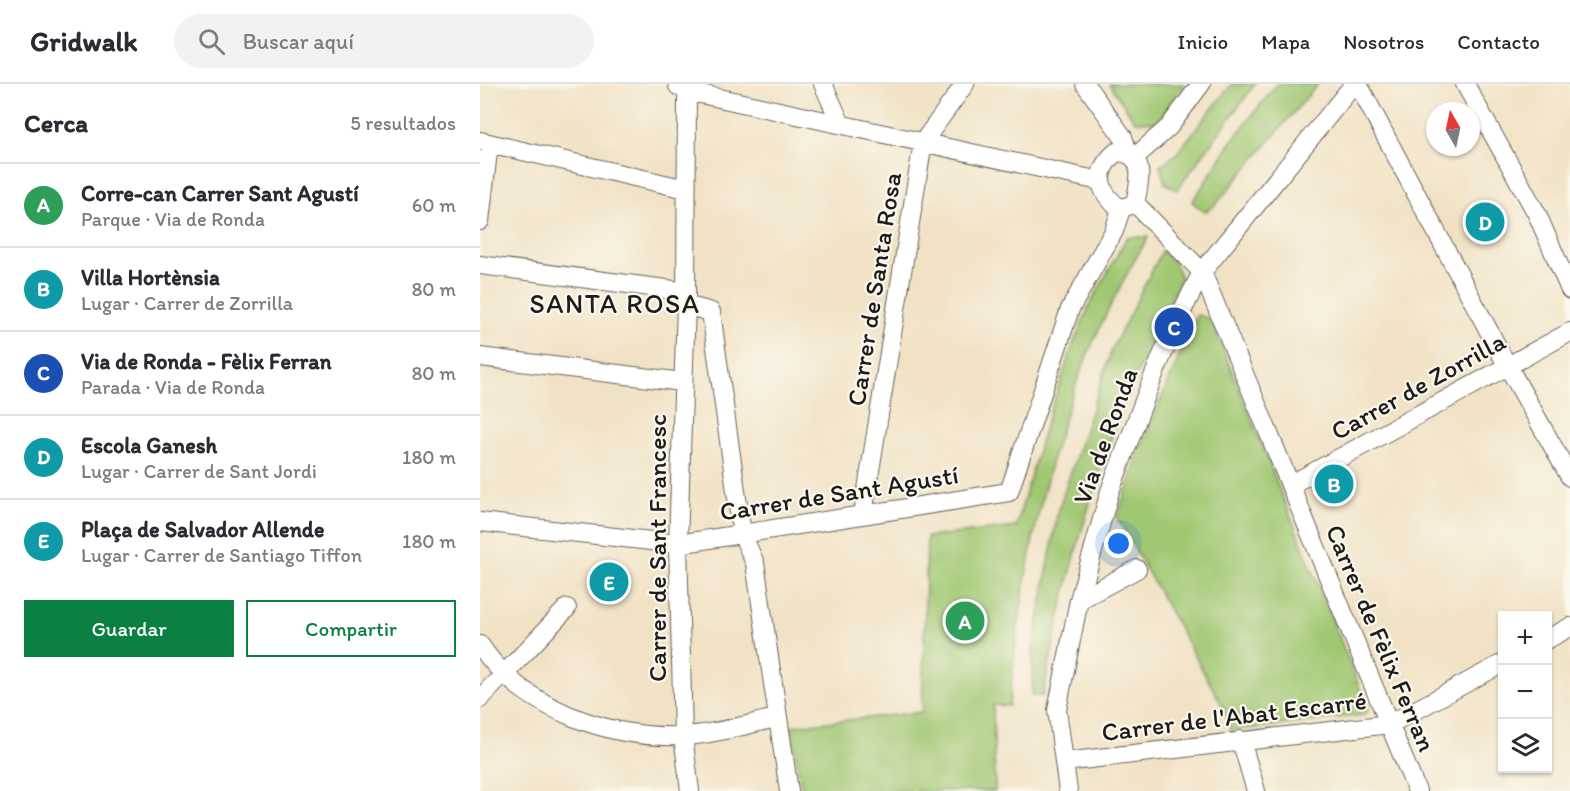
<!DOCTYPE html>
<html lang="es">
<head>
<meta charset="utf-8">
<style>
	body { margin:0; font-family:Itim,sans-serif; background:#f2f2f3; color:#2b2b33 }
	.controls { position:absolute; right:18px; bottom:18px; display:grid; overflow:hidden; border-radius:0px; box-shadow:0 2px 4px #0004 }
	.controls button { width:54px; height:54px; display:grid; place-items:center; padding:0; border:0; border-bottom:2px solid #e1e1e2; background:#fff; color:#2b2b33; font:30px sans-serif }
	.compass { position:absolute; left:946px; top:18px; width:54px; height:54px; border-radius:50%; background:#fff; box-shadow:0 2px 4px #0004; rotate:351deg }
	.you { position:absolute; left:639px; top:460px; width:21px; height:21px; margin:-15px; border:4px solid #fff; border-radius:50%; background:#1a73e8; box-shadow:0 0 0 9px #1a73e833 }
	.badge { display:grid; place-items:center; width:39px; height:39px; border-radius:50%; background:#0b8043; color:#fff; font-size:20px; font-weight:700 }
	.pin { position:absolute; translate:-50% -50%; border:3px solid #fff; box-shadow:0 2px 6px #0006 }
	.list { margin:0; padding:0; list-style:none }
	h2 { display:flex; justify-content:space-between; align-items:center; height:78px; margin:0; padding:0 24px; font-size:26px }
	h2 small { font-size:20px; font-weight:400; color:#7c7c81 }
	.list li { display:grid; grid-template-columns:39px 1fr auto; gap:18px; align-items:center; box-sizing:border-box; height:84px; padding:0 24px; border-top:2px solid #e1e1e2 }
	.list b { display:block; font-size:22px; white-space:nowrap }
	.list p { margin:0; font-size:20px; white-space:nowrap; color:#7c7c81 }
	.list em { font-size:20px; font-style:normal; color:#7c7c81 }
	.actions { display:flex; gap:12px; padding:18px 24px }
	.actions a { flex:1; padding:14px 0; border:2px solid #0b8043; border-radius:0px; text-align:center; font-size:21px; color:#0b8043 }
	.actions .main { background:#0b8043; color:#fff }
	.icon { flex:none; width:33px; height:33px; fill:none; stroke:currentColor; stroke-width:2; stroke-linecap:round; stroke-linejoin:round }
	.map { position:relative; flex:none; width:1090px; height:707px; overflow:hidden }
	header { display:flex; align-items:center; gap:36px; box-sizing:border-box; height:84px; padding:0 30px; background:#fff; border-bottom:2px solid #e1e1e2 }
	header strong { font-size:28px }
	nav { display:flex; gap:33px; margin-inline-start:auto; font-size:21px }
	.search { width:420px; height:54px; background:#f2f2f3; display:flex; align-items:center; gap:15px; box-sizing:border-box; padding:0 21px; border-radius:33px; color:#7c7c81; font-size:22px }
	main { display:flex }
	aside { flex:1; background:#fff }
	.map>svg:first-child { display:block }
	.green { fill:#a0c772; stroke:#5e7247; stroke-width:1.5 }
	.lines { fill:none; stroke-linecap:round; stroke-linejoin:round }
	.minor-casing { stroke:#676157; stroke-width:20 }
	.minor { stroke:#fff; stroke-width:18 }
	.labels { text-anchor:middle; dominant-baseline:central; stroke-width:4.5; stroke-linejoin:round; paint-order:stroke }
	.street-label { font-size:26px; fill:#1c1c1c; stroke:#fbf7ec }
	.neighbourhood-label { font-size:27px; letter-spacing:1.5px; fill:#1c1c1c; stroke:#fbf7ec }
</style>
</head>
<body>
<header>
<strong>Gridwalk</strong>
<div class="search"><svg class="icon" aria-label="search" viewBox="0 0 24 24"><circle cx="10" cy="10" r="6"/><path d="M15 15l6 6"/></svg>Buscar aquí</div>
<nav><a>Inicio</a><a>Mapa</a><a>Nosotros</a><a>Contacto</a></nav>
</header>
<main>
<aside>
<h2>Cerca<small>5 resultados</small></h2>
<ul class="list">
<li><span class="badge" style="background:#2e9e5b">A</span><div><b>Corre-can Carrer Sant Agustí</b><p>Parque · Via de Ronda</p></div><em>60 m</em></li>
<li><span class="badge" style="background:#0f9aa8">B</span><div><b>Villa Hortènsia</b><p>Lugar · Carrer de Zorrilla</p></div><em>80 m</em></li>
<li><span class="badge" style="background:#1a4fb4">C</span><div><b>Via de Ronda - Fèlix Ferran</b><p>Parada · Via de Ronda</p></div><em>80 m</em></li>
<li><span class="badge" style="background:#0f9aa8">D</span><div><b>Escola Ganesh</b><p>Lugar · Carrer de Sant Jordi</p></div><em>180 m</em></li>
<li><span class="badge" style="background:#0f9aa8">E</span><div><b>Plaça de Salvador Allende</b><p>Lugar · Carrer de Santiago Tiffon</p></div><em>180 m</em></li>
</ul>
<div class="actions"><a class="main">Guardar</a><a>Compartir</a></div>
</aside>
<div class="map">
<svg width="1090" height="707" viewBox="0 0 1090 707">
	<rect width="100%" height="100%" fill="#fbf7ec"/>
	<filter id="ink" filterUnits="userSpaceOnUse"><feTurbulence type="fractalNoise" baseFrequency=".0167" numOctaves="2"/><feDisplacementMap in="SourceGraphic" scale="12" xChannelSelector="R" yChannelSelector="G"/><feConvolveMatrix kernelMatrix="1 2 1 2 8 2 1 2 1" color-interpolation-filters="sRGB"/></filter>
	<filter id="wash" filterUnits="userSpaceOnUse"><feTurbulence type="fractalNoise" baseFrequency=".008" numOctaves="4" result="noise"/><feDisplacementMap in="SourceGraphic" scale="24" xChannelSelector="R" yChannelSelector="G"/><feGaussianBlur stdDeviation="1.35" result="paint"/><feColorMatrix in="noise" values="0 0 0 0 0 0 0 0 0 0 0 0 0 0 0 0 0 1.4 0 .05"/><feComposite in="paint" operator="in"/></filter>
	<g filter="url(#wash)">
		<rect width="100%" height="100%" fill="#f1e2c5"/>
		<!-- green -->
		<path class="green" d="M629,0H704L678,38L655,37Z
			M752,0H775L697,106L685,99L680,82L696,70Z
			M797,0H838L736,120L725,128L712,118L754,54Z
			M647,153H668C639,202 609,260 591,314C558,411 538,520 529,622L513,621L515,707H322L311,642L442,628L447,453L536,443L565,342L594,258L610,220Z
			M682,167L694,178L701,194C671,257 641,321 620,387C596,460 577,536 563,612H552L553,565L578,427L632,265Z
			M717,231L731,235L887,622L888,626L884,631L751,647L742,621L637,433L661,362Z"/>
	</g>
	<g filter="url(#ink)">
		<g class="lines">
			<defs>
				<path id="minor" d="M203,0L207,7L206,221L198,460L203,652L210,707
					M343,0L361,40
					M605,0L643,53L648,69
					M878,0L1021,270L1090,393
					M985,0L1057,130L1090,206
					M198,2L207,7L620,97
					M0,57L206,105
					M636,68C667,69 660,97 655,119L641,125C618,109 613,88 636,68Z
					M654,74L689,43L721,0
					M655,119L722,188L937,707
					M0,137L9,59
					M0,181L194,206
					M206,221L231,228L262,450L275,479L309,707
					M0,273L203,298
					M810,401L1090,248
					M383,430L443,58L485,0
					M0,438L198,460L529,408L590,225L634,147L641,125
					M599,516L657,485
					M1068,555L1090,543
					M0,561C41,624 129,655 202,652C233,651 267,640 297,634
					M31,583L87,524
					M0,615L15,599
					M761,656L776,707
					M584,678L910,640L1023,579
					M588,707L577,626L599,516L630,407L673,293L694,243L722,188L874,0"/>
			</defs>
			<!-- minor casing -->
			<use href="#minor" class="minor-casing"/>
			<!-- minor -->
			<use href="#minor" class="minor"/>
		</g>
	</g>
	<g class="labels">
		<!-- street labels -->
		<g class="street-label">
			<text transform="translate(394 205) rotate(-81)">Carrer de Santa Rosa</text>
			<text transform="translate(938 302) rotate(-29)">Carrer de Zorrilla</text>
			<text transform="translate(625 352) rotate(-70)">Via de Ronda</text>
			<text transform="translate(359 409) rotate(-9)">Carrer de Sant Agustí</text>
			<text transform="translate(177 464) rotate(-90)">Carrer de Sant Francesc</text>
			<text transform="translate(901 554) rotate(67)">Carrer de Fèlix Ferran</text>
			<text transform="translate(754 632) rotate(-7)">Carrer de l'Abat Escarré</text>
		</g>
		<!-- neighbourhood labels -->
		<g class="neighbourhood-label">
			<text x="135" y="219">SANTA ROSA</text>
		</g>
	</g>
</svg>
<div class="controls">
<button>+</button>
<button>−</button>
<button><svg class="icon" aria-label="layers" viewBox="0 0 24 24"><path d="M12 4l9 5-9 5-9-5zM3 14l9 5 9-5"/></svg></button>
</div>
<svg class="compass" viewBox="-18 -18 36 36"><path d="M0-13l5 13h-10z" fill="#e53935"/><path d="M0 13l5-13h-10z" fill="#7c7c81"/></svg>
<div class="you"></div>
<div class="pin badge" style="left:485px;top:537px;background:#2e9e5b">A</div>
<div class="pin badge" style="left:854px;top:400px;background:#0f9aa8">B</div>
<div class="pin badge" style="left:694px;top:243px;background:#1a4fb4">C</div>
<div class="pin badge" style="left:1005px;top:138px;background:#0f9aa8">D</div>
<div class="pin badge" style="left:129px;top:498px;background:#0f9aa8">E</div>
</div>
</main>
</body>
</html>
